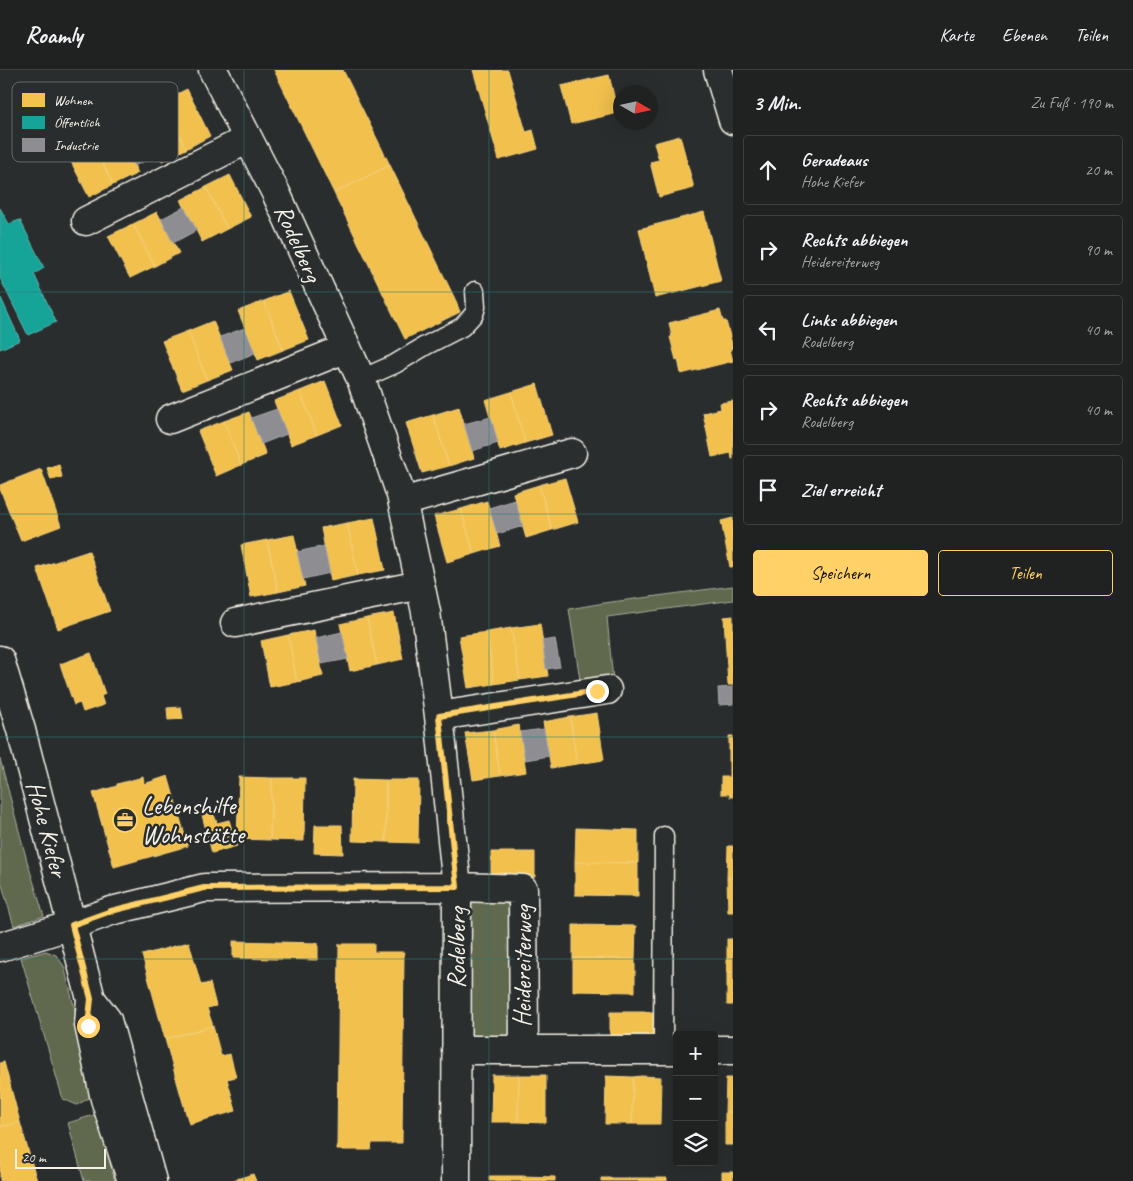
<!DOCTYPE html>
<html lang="de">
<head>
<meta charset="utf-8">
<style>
	body { margin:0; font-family:Caveat,sans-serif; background:#2d2f2f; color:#f1f3f6 }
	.controls { position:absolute; right:15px; bottom:15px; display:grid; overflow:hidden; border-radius:5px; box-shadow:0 5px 20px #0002 }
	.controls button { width:45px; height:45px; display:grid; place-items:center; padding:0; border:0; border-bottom:1px solid #3d3f40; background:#202222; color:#f1f3f6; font:25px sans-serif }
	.compass { position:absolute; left:613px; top:15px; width:45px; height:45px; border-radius:50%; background:#202222; box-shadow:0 5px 20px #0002; rotate:99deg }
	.scale { position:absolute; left:15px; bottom:12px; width:91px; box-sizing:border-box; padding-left:5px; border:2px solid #f4f1e8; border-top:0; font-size:14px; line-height:18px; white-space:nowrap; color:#f4f1e8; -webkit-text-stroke:4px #2a2d2e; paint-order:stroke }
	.stop { position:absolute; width:15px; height:15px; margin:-11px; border:4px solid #ffd166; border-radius:50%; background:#fff }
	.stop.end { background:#ffd166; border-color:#fff; box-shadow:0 1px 5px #0008 }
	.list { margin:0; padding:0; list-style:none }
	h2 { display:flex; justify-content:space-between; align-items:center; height:65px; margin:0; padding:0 20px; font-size:21px }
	h2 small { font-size:16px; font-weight:400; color:#a2a4a5 }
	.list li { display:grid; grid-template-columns:32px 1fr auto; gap:15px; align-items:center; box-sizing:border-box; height:70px; margin:0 10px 10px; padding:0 10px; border:1px solid #3d3f40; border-radius:5px }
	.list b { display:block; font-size:19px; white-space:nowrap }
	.list p { margin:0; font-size:16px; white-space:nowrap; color:#a2a4a5 }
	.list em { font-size:16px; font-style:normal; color:#a2a4a5 }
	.actions { display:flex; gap:10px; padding:15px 20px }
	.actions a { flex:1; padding:11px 0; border:1px solid #ffd166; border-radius:5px; text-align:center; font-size:18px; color:#ffd166 }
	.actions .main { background:#ffd166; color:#111 }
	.icon { flex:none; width:28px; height:28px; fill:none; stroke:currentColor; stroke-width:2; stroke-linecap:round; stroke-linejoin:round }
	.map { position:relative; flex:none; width:733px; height:1111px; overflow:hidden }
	header { display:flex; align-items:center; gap:30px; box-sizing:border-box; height:70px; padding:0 25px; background:#202222; border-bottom:1px solid #3d3f40 }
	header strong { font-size:24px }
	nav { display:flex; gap:28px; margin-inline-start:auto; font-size:18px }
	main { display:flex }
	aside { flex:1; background:#202222 }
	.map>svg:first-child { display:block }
	.green { fill:#60684e; stroke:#aaac9b }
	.homes { fill:#f2c14e; stroke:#f3cf7c }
	.public { fill:#17a398; stroke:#59bab0 }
	.industry { fill:#8d8d92; stroke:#acabac }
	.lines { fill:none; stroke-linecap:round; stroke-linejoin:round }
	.service-casing { stroke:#f4f1e8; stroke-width:21 }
	.minor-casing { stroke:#f4f1e8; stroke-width:31 }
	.tertiary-casing { stroke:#f4f1e8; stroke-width:31 }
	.service { stroke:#2a2d2e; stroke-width:18 }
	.minor { stroke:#2a2d2e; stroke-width:28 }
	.tertiary { stroke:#2a2d2e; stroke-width:28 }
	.route { stroke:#ffd166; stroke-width:6 }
	.grid { fill:none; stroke:#26827a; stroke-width:1; stroke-opacity:0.55 }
	.labels { text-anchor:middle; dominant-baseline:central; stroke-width:5; stroke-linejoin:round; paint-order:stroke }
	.street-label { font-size:25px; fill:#f4f1e8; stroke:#2a2d2e }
	.poi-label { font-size:25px; fill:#f4f1e8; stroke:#2a2d2e; text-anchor:start }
	.key { fill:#2a2d2e; stroke:#676866; stroke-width:1 }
	.key-label { font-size:14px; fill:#f4f1e8 }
</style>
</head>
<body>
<header>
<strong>Roamly</strong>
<nav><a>Karte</a><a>Ebenen</a><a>Teilen</a></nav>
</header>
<main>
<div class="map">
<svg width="733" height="1111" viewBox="0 0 733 1111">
	<rect width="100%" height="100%" fill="#2a2d2e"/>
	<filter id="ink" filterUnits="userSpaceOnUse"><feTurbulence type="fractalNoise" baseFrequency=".02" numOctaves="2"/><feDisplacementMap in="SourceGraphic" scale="10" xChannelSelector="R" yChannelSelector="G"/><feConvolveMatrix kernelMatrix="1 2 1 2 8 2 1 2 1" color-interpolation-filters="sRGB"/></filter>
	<g filter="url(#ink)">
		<!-- green -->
		<path class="green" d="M733,516V530L607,547L613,611L581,616L569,539L604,533Z
			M0,689L27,791L44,846L14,856L0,808Z
			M479,830L500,831L508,835L512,842L510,963L505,969L467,966V842L471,834Z
			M46,881L56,885L64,896L96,1024L77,1035L63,1029L21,888Z
			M97,1044L115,1111H84L68,1053Z"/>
		<!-- homes -->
		<path class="homes" d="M274,0H343L390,95L334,123Z
			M473,0H508L526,62L533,60L538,79L499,90Z
			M609,5L618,43L571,54L561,16Z
			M187,19L210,66L186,79L163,31Z
			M163,31L186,79L162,91L138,43Z
			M114,56L138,103L113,115L90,67Z
			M680,66L694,118L659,127L650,92L659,90L654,73Z
			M90,67L113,115L89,127L65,80Z
			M390,95L455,229L460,242L405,269L334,123Z
			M230,105L251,147L227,159L206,117Z
			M206,117L227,159L202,172L181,130Z
			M157,142L179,183L155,196L133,154Z
			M704,142L721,211L655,228L639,159Z
			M133,154L155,196L130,208L108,166Z
			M289,221L309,270L283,280L264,231Z
			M264,231L283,280L258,290L238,241Z
			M720,240L723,251H726L733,278L730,279L733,291L681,304L678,289L676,290L670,267H672L669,253Z
			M213,251L233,300L207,310L188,261Z
			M188,261L207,310L182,320L162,271Z
			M325,311L342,355L317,365L300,321Z
			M537,314L552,365L525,373L511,322Z
			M300,321L317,365L291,375L274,331Z
			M511,322L525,373L500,381L485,330Z
			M733,331V389H732L731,383L712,387L703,343L721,339L720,333Z
			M459,337L474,388L449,396L433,345Z
			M249,342L266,385L241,395L224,351Z
			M433,345L449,396L422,403L406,353Z
			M224,351L241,395L216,406L198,361Z
			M59,394L62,407L51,410L47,398Z
			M41,399L61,456L21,471L0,419V415Z
			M565,408L578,452L552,460L539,415Z
			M539,415L552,460L526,468L513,423Z
			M487,431L500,476L474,484L461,439Z
			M461,439L474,484L447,492L434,446Z
			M374,448L385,500L358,505L347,453Z
			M733,448V497H730L721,451Z
			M347,453L358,505L331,511L321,458Z
			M294,465L305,516L278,522L267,470Z
			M267,470L278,522L251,527L241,475Z
			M89,481L110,541L58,559L37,498Z
			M394,543L403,589L377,595L367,548Z
			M733,546V615H728L724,547Z
			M367,548L377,595L350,601L340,554Z
			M540,554L548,606L520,610L511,558Z
			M511,558L520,610L494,614L487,562Z
			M314,560L323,606L297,612L288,565Z
			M487,562L494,614L468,618L459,566Z
			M288,565L297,612L270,617L261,571Z
			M91,583L105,624L101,626L104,635L83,642L80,633L74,635L60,594Z
			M181,637L183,649L168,650L167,638Z
			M597,643L604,690L577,694L570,647Z
			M570,647L577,694L551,698L543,652Z
			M519,655L526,702L500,706L493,660Z
			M493,660L500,706L473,710L465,663Z
			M729,666H733V727H730L729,724H721V707H729Z
			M168,706L188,776L114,797L93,723L117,716V714L143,707L144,714Z
			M239,707L272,708L270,770L237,769Z
			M272,708H305L304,771L270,770Z
			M353,709L386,710V772L352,771Z
			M386,710H419L418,773L386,772Z
			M213,742L217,753L229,750L237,776L212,783L202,745Z
			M315,755H342L343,784L314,783Z
			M576,758L638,760V793L575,792Z
			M728,776H733V808H727Z
			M491,782H535V807H491Z
			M575,792L638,793V826L575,825Z
			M727,808H733V842H728Z
			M573,855L636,856L635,889L573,888Z
			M727,869H733V902H727Z
			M233,871L318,873V890L233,888Z
			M189,872L201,915L210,913L216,936L207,938L213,956L165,969L142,885Z
			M339,874H374V882H404L402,1073H372L371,1080H337Z
			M573,888L635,889V922L573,921Z
			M727,902H733V935H727Z
			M610,942H656L655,968L610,967Z
			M213,956L221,986L230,984L236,1007L227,1009L236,1041L189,1054L165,969Z
			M4,992L20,1052L0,1057V993Z
			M492,1005H519L518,1052H491Z
			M519,1005H546V1053L518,1052Z
			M606,1006L633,1007L632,1054H605Z
			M641,1006L661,1007L660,1054H632L633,1007Z
			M726,1008H733V1042H725Z
			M725,1042H733V1075H725Z
			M20,1052L37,1111H0V1057Z
			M722,1102H733V1111H722Z
			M253,1104L256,1111H230Z
			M489,1106H521V1111H489Z
			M521,1106L555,1107V1111H521Z
			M601,1108H634V1111H601Z
			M634,1108H667V1111H634Z"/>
		<!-- public -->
		<path class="public" d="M0,138L9,154L20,150L44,198L34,204L56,252L28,265L0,208Z
			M1,228L20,270L0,279V229Z"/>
		<!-- industry -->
		<path class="industry" d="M146,60L159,84L134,96L122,71Z
			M184,137L197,160L173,173L161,149Z
			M245,258L255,283L230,293L220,267Z
			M277,339L287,364L261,374L251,348Z
			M491,347L498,373L472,381L464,354Z
			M515,430L523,456L497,464L489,438Z
			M324,476L330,503L303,509L297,482Z
			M342,562L348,589L321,594L316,568Z
			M555,569L560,597L546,599L542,571Z
			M733,617V634L719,635L718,618Z
			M544,659L549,686L525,690L520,662Z"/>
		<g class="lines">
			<defs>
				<path id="service" d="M361,309L395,294L425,276L462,257L474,244L476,237L475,221
					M663,980L664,766"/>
				<path id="minor" d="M213,0L276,123L361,309L401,425L426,542L439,646L457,817L456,1111
					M718,0L733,50
					M86,151L248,69
					M170,349L347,278
					M403,432L572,383
					M235,553L420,515
					M439,646L607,620
					M0,877L72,855L111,841L204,818L457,817L523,819L524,980H677
					M456,980H524
					M714,980H733"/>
				<path id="tertiary" d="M0,590L21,660L91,929L89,955L105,1029L132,1111
					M91,929L107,950L152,1111"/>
			</defs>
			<!-- service casing -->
			<use href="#service" class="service-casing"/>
			<!-- minor casing -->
			<use href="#minor" class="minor-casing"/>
			<!-- tertiary casing -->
			<use href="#tertiary" class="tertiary-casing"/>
			<!-- service -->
			<use href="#service" class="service"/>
			<!-- minor -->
			<use href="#minor" class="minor"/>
			<!-- tertiary -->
			<use href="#tertiary" class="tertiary"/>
		</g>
	</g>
	<g class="lines" filter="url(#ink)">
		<!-- route -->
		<path class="route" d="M88,956L91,929L72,855L111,841L204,818L457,817L439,646L597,621"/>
	</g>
	<!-- grid -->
	<path class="grid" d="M244,0V1111M489,0V1111M0,222H733M0,444H733M0,667H733M0,889H733"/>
	<!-- icons -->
	<defs>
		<symbol id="office-ring" viewBox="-11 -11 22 22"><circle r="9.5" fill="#2a2d2e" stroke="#ffd166" stroke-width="1.5"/><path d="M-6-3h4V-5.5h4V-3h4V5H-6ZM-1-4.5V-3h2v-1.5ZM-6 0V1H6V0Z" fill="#ffd166"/></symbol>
	</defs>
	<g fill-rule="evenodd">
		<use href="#office-ring" x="111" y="736" width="28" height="28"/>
	</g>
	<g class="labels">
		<!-- street labels -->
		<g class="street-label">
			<text transform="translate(298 173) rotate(66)">Rodelberg</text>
			<text transform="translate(47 759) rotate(75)">Hohe Kiefer</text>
			<text transform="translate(457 878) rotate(-90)">Rodelberg</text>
			<text transform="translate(523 896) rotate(-90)">Heidereiterweg</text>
		</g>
		<!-- poi labels -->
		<g class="poi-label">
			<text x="142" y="736">Lebenshilfe<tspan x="142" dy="29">Wohnstätte</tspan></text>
		</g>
	</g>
	<!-- legend -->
	<rect x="12" y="12" width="166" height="80" rx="8" class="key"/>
	<rect x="22" y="23" width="23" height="14" fill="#f2c14e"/>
	<rect x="22" y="46" width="23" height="13" fill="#17a398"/>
	<rect x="22" y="68" width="23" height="14" fill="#8d8d92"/>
	<g class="key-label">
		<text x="54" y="35">Wohnen</text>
		<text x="54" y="57">Öffentlich</text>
		<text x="54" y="80">Industrie</text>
	</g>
</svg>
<div class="controls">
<button>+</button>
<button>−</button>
<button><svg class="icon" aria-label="layers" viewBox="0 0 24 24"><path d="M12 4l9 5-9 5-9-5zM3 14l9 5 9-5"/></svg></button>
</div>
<svg class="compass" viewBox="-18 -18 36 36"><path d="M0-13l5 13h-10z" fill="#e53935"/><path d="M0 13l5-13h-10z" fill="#a2a4a5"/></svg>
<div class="scale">20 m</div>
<div class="stop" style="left:88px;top:956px"></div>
<div class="stop end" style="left:597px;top:621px"></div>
</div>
<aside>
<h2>3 Min.<small>Zu Fuß · 190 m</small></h2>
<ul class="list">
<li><svg class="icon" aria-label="ahead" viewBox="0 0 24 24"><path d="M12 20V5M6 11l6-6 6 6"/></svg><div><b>Geradeaus</b><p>Hohe Kiefer</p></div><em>20 m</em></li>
<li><svg class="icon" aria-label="right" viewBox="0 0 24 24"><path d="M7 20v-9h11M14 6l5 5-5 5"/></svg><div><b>Rechts abbiegen</b><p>Heidereiterweg</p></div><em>90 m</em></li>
<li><svg class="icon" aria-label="left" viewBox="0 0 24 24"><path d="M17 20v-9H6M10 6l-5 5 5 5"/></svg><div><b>Links abbiegen</b><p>Rodelberg</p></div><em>40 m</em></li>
<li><svg class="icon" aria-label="right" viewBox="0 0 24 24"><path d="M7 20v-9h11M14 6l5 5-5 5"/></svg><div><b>Rechts abbiegen</b><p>Rodelberg</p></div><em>40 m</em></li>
<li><svg class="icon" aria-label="arrive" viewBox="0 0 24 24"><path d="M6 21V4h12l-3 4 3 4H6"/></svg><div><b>Ziel erreicht</b></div></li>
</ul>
<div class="actions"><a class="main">Speichern</a><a>Teilen</a></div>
</aside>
</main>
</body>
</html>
